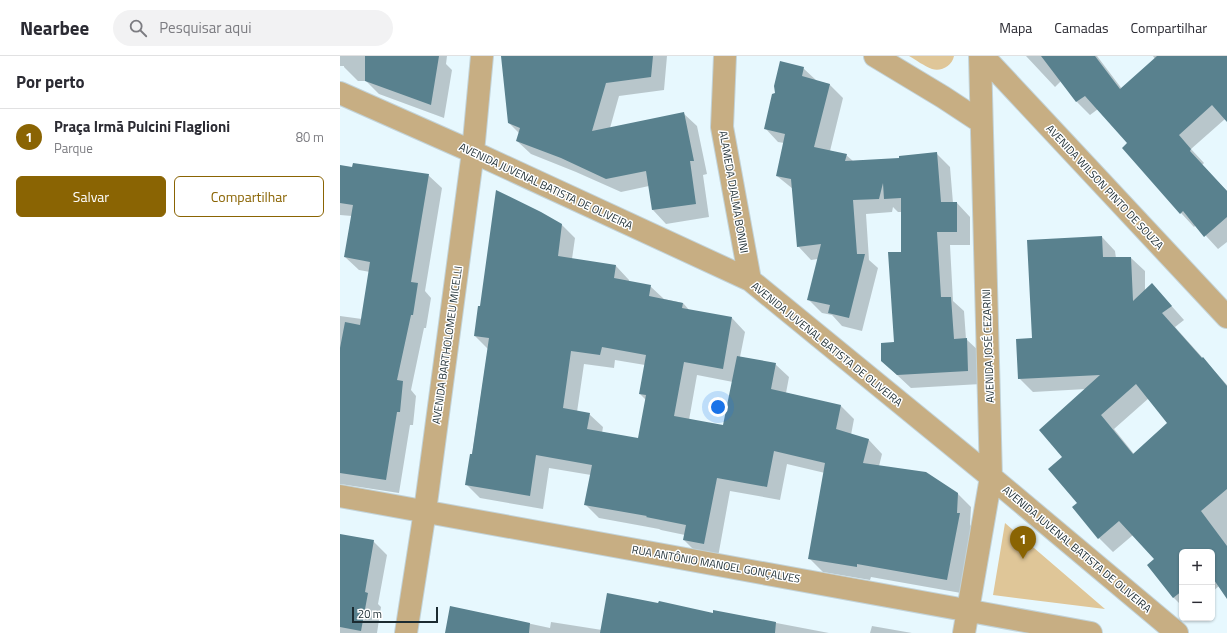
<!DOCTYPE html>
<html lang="pt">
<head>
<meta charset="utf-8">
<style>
	body { margin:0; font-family:"Titillium Web",sans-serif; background:#f2f2f3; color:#2b2b33 }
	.controls { position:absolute; right:12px; bottom:12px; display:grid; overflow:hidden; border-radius:6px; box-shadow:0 1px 3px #0004 }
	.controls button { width:36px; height:36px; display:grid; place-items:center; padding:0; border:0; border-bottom:1px solid #e1e1e2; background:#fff; color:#2b2b33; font:20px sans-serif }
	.scale { position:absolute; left:12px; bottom:10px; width:86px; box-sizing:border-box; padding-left:4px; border:2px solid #1b2b31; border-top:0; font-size:11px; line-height:14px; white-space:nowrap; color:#1b2b31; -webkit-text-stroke:3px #fff; paint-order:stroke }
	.you { position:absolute; left:378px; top:351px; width:14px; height:14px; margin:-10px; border:3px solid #fff; border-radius:50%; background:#1a73e8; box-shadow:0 0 0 6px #1a73e833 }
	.badge { display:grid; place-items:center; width:26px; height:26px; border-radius:50%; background:#8a6403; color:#fff; font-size:13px; font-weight:700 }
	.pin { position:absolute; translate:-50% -33px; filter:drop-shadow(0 1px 2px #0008) }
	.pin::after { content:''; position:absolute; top:21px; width:14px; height:12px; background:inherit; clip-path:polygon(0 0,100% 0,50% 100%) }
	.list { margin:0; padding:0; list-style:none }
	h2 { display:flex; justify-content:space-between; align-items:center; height:52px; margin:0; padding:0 16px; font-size:17px }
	h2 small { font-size:13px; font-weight:400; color:#7c7c81 }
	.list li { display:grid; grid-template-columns:26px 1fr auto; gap:12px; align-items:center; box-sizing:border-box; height:56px; padding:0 16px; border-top:1px solid #e1e1e2 }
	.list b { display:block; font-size:15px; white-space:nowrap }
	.list p { margin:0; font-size:13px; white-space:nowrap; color:#7c7c81 }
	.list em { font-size:13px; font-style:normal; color:#7c7c81 }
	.actions { display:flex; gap:8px; padding:12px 16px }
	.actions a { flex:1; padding:9px 0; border:1px solid #8a6403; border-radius:6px; text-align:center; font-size:14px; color:#8a6403 }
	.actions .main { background:#8a6403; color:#fff }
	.icon { flex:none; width:22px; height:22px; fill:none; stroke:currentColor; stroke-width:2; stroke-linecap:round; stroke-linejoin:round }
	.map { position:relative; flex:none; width:887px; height:577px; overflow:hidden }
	header { display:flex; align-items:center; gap:24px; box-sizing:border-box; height:56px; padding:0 20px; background:#fff; border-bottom:1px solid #e1e1e2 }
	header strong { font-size:19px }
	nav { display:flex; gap:22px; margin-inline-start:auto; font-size:14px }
	.search { width:280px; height:36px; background:#f2f2f3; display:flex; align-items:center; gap:10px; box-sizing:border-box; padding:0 14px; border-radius:22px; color:#7c7c81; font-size:15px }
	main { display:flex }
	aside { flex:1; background:#fff }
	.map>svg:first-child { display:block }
	.green { fill:#dfc698 }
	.shadow { fill:#0003; fill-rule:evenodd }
	.building { fill:#59818e; fill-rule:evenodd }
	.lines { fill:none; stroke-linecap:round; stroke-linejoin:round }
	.street-casing { stroke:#c2d3d9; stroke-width:24 }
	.street { stroke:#c7ae83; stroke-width:22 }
	.labels { text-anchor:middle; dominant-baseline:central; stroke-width:3; stroke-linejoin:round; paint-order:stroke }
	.street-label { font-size:11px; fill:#1b2b31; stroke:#fff }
</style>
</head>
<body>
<header>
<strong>Nearbee</strong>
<div class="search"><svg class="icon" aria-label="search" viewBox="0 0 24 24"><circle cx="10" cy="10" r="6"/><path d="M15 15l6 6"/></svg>Pesquisar aqui</div>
<nav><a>Mapa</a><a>Camadas</a><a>Compartilhar</a></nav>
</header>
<main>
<aside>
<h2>Por perto<small></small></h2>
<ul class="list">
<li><span class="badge">1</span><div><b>Praça Irmã Pulcini Flaglioni</b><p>Parque</p></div><em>80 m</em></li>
</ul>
<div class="actions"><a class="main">Salvar</a><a>Compartilhar</a></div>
</aside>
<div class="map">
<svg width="887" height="577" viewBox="0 0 887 577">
	<rect width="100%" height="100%" fill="#e7f8fe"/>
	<!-- green -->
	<path class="green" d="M569,0H614C612,10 601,16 592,13C584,10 576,4 569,0Z
		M665,467L765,553L653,539Z"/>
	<!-- shadow -->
	<path class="shadow" d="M0,0H107L106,8L112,14L104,62L39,38L26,25H18L4,11V10H0Z
		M183,0H327L324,34L279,40L270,72L343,57L357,70L367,118L363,119L369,161L326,168L313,154L309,130L281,136L236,116L191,98L177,85L180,78L169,67Z
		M686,0H757L782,33L815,3L813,0H887V65L885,63L851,93L864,107L862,109L887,135V186L878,193L856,169L854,171L841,157L789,87L758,53L750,59L737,46L721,25L715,31Z
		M463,12L477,25L489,28L503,42L490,95L506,99L513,105L560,103L596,97L610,111L613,147H617L630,161V189H610L613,245L624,255L626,283L640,296L641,328L571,332L542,305L555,287L562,197V156H558L553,151L552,156L526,158L529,204L538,212L522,275L502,270L492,259L482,257L468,243L478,203L471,204L458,190L453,133L437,120L444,87L438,86L425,72L436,38Z
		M0,110L88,119L102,132L85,235L91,242L86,272H84L71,334L76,340L73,369H70L59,437L0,428V260L22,263L30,216L19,214L5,201L12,160L0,159Z
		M221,168L235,182L232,203L276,210L289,224V226L310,230L324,243L343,247L350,255L392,262L405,276L400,301L435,308L449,321L446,337L501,350L514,363L511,379L529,384L542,398L539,410L618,438L631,451L630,469L633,472L621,537L531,521L530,524L483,516L469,502L485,417L447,408L440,444L390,435L378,501L357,497L344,484L345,479L321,474L319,473L259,462L245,448L251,419L209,412L203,453L140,442L127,429L132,399L148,293L135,280L140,251ZM275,304L305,309L300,338L306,344L299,383L262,377L263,371L249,358L237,356L244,308L274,312ZM357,319L393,326L384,370L349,364Z
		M762,181L775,195L776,202H791L805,215V235L812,228L844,264L835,271L887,329V541L879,530L872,536V496H842V550L834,542L808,509L815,503L793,479L773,496L759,482L733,452L738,448L724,401L746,333L693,336L679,322L693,283ZM809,342L829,367L794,398L774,373Z
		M0,480L33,485L47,499L38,548L41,551L37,577H0Z
		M111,551L210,572L211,566L262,574L373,558L374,555L489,577H106Z
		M532,570L572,577H530Z"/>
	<!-- building -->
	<path class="building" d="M25,0H99L91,49L25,25Z
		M161,0H313L311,21L266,27L252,75L344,56L354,105H350L356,148L312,154L306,115L266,123L221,102L176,85L180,72L168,67Z
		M701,0H755L780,33L817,0H887V66L872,49L839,79L851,93L850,95L887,135V161L864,181L843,155L840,158L782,92L787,87L745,40L736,46Z
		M440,5L464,11L462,20L490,28L474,91L507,98L505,105L559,102V100L597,96L601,146H617V176H597L601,241H611L614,283L627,282L628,315L557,319L541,305V287L554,286L548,196H561V142L544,143L543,127L539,143L513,144L517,198H525L509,262L488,257L490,249L467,244L481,188L457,191L451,123L436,120L445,78L424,73L432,38L435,37L434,30Z
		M13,107L89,118L71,226L78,227L73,259H71L57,324L63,325L60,356H57L46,424L0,417V292L5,266L20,269L30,206L4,201L13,149L0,147V109L12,111Z
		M156,134L201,156L222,168L218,200L276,209L274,222L311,229L309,240L343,247L342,252L392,261L383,313L344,306L334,360L383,369L397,300L436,307L431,333L501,349L496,373L529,383L523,407L586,416L618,437L617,457H620L607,524L517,508V511L468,503L485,407L434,395L427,431L377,422L364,488L343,484L346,469L306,461L307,460L244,449L252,409L196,399L190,440L125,429L130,398H132L149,282L134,280L138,250H140ZM262,291L306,299L299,338L306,339L298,382L247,373L250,357L223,352L231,295L260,299Z
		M762,180L763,201H791L793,245L812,227L832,250L822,257L862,302L863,301L887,330V433L861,455L887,490V543L872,521V496H842V535L833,542L807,509L814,503L779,465L758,483L732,451L737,447L708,413L722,401L699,374L760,319L678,323L676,283L692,282L687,184ZM796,328L827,367L793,398L761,359Z
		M0,478L34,484L25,536L28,537L21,575L0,571Z
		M267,537L318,547L319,545L373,557V554L436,566L435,577H260Z
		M110,550L190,567L189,577H105Z"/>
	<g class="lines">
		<defs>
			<path id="street" d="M385,0L382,71L410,224
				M535,0L603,41L641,66
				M643,0L887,261
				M0,37L133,96L410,224L651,421L837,577
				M0,440L751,577
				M66,577L85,455L133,96L142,0
				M624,577L651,421L640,0"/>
		</defs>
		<!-- street casing -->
		<use href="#street" class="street-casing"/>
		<!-- street -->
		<use href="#street" class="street"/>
	</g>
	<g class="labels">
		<!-- street labels -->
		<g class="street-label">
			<text transform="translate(206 130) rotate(25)">AVENIDA JUVENAL BATISTA DE OLIVEIRA</text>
			<text transform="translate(765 131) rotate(47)">AVENIDA WILSON PINTO DE SOUZA</text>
			<text transform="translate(394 136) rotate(80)">ALAMEDA DJALMA BONINI</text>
			<text transform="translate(487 288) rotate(39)">AVENIDA JUVENAL BATISTA DE OLIVEIRA</text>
			<text transform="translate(107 289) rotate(-82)">AVENIDA BARTHOLOMEU MICELLI</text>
			<text transform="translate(648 290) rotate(-92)">AVENIDA JOSÉ CEZARINI</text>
			<text transform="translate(737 493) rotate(40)">AVENIDA JUVENAL BATISTA DE OLIVEIRA</text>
			<text transform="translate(376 508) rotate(10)">RUA ANTÔNIO MANOEL GONÇALVES</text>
		</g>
	</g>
</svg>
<div class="controls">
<button>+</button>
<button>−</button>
</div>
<div class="scale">20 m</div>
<div class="you"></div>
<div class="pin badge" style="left:683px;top:503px">1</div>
</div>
</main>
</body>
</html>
